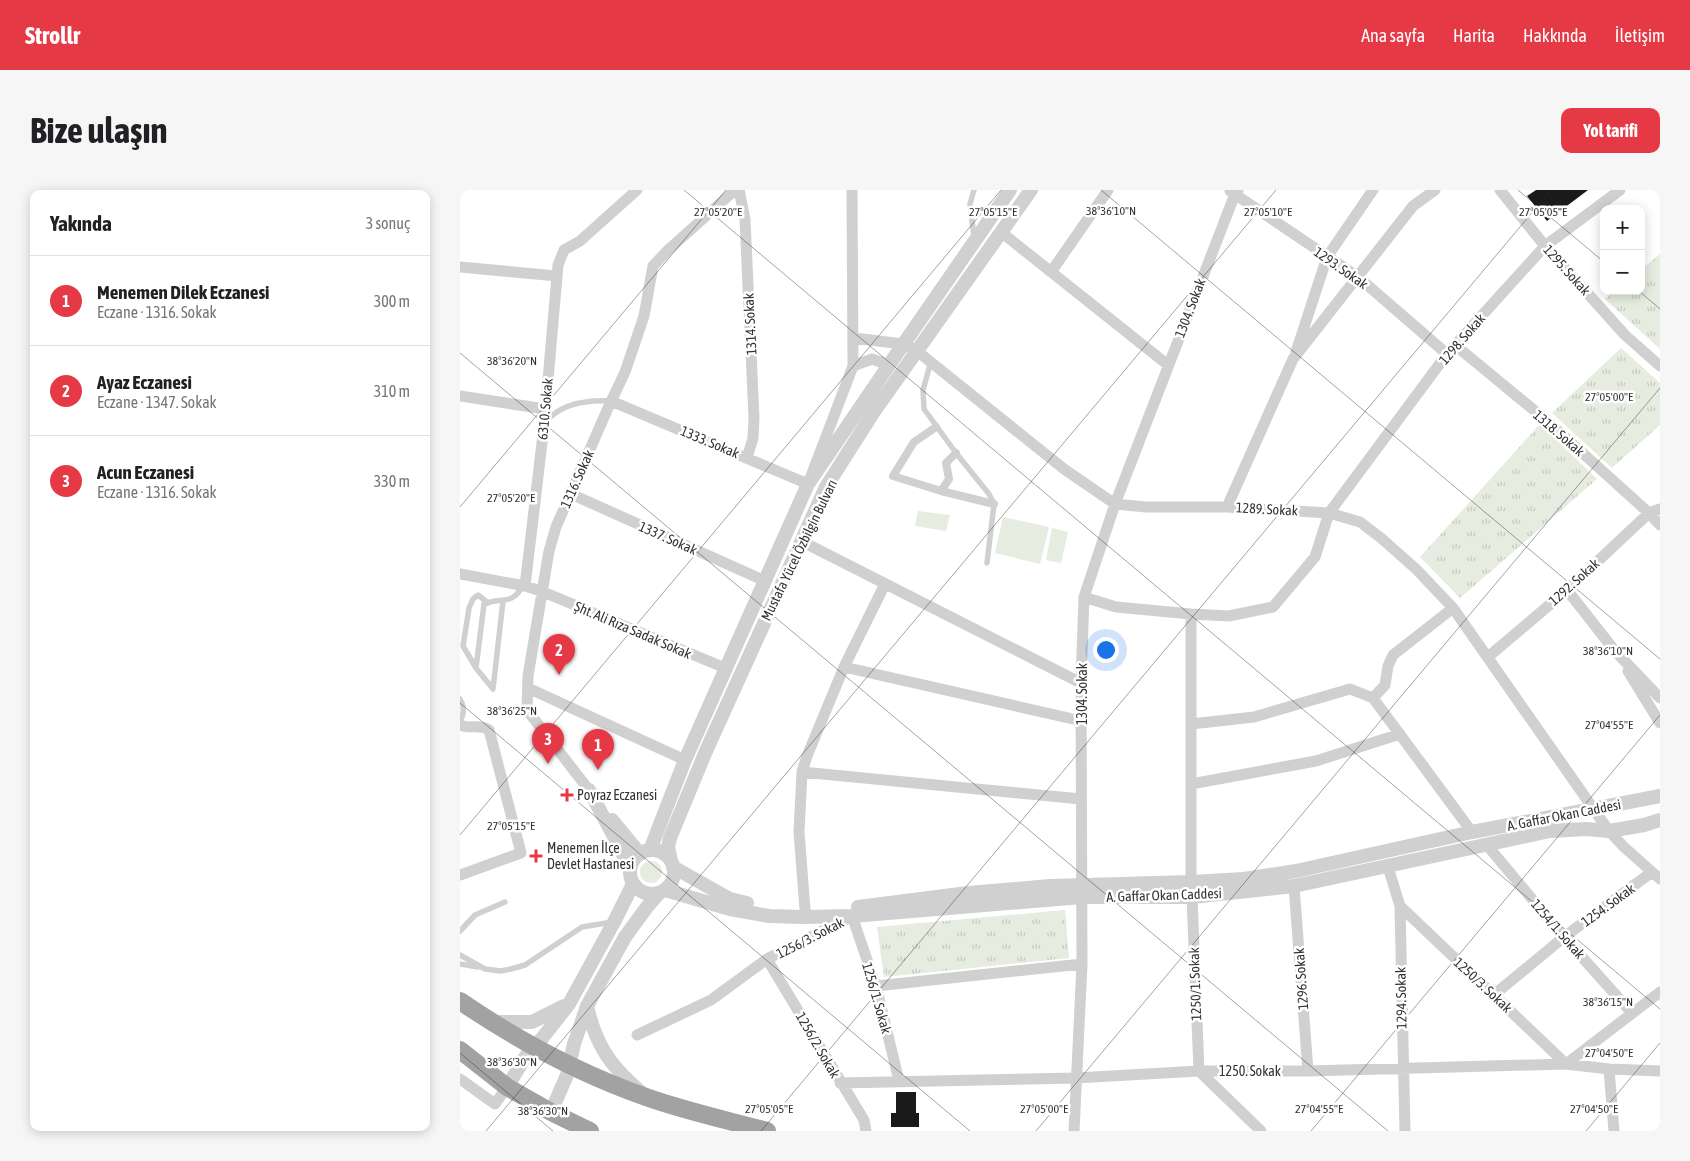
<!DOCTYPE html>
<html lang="tr">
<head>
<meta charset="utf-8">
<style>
	body { margin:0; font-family:"Asap Condensed",sans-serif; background:#f6f6f6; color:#202124 }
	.controls { position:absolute; right:15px; top:15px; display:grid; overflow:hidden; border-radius:10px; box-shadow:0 2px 12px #0003 }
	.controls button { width:45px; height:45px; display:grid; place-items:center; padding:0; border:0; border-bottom:1px solid #e0e0e0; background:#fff; color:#202124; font:25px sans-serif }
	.you { position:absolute; left:645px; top:459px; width:18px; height:18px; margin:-12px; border:4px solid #fff; border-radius:50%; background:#1a73e8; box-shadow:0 0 0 8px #1a73e833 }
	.badge { display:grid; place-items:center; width:32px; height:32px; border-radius:50%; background:#e63946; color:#fff; font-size:16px; font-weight:700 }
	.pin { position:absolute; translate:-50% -41px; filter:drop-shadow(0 1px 2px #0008) }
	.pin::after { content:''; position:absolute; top:26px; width:18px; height:15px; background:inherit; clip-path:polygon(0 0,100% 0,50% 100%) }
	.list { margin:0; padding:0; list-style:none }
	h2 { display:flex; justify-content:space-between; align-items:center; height:65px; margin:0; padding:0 20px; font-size:21px }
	h2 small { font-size:16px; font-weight:400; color:#757577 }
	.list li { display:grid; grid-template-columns:32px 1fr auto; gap:15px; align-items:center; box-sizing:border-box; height:90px; padding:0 20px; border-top:1px solid #e0e0e0 }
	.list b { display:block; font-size:19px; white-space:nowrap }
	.list p { margin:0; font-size:16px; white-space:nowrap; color:#757577 }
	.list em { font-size:16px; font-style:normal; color:#757577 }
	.map { position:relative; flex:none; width:1200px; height:941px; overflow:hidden; border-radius:10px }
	header { display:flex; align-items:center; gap:30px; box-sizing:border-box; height:70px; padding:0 25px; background:#e63946; color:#fff }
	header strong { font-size:24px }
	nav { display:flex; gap:28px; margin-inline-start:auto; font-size:18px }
	.intro { display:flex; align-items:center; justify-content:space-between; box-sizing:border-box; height:120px; padding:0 30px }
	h1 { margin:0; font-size:35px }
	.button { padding:12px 22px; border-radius:10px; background:#e63946; color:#fff; font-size:18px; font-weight:700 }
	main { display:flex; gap:30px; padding:0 30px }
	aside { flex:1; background:#fff; border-radius:10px; box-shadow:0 2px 12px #0003 }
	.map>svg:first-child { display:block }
	.grass { fill:#e6ecdf }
	.park { fill:url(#park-tufts) }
	.building { fill:#1a1a1a }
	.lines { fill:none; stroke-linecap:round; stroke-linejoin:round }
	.service { stroke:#d0d0d0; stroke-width:5.5 }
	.pedestrian { stroke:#d0d0d0; stroke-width:8 }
	.minor { stroke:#d0d0d0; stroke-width:11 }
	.tertiary { stroke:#d0d0d0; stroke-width:14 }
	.trunk { stroke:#a2a2a2; stroke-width:18 }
	.ticks { fill:none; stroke:#333; stroke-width:1; stroke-opacity:0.45 }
	.poi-dot { fill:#e63946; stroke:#fff; stroke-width:2 }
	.labels { text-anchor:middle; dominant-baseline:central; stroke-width:5; stroke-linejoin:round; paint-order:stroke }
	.street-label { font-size:14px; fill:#333; stroke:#fff }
	.poi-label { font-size:14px; fill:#333; stroke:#fff; text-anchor:start }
	.ticks-label { font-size:12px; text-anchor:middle; fill:#333; stroke:#fff; stroke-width:5; stroke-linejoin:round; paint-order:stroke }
</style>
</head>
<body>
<header>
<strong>Strollr</strong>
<nav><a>Ana sayfa</a><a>Harita</a><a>Hakkında</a><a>İletişim</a></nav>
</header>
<div class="intro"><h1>Bize ulaşın</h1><a class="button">Yol tarifi</a></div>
<main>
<aside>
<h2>Yakında<small>3 sonuç</small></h2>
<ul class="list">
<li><span class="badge">1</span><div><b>Menemen Dilek Eczanesi</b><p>Eczane · 1316. Sokak</p></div><em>300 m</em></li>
<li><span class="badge">2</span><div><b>Ayaz Eczanesi</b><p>Eczane · 1347. Sokak</p></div><em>310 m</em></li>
<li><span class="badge">3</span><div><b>Acun Eczanesi</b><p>Eczane · 1316. Sokak</p></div><em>330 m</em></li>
</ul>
</aside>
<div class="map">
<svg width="1200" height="941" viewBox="0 0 1200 941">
	<defs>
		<pattern id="park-tufts" width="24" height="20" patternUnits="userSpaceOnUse" patternTransform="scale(1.25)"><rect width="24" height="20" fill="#e6ecdf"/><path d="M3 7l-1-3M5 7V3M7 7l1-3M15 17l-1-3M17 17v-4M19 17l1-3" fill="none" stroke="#c6cbc0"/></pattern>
	</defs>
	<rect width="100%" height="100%" fill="#fff"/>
	<!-- grass -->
	<path class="grass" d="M458,321L490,325L486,341L455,336Z
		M543,327L589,337L580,374L535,363Z
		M592,338L608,342L601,373L586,370Z
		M180 682a11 11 0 1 1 22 0a11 11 0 1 1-22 0Z"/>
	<!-- park -->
	<path class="park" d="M1200,64V159L1145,109L1155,101H1181V80Z
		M1161,158L1200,193V235L1152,278L1092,223Z
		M1080,234L1137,289L1000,408L960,367Z
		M605,720L609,768L424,787L417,737Z"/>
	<!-- building -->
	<path class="building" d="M1076,0H1128L1087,31L1067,6Z
		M436,902H456V923H459V937H431V923H436Z"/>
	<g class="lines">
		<!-- service -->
		<path class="service" d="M514,0L510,14L514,47
			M471,171L463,200L464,219L496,263L529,304L534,314L527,373
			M86,232C101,213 128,210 151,211
			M28,413L18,405L13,409L9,418L3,456L16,478L33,499L43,411
			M16,478L24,414C40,407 53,416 62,396
			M0,509C4,516 5,523 0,531
			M0,741L15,725L45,712
			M0,765L25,779L41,781L51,779L65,775L122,737L152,732
			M0,774L18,777"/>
		<!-- pedestrian -->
		<path class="pedestrian" d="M476,237L454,252L433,286L481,301L534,314
			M481,301L489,289L486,273L496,263"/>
		<!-- minor -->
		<path class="minor" d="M177,0L120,51L104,60L98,75L84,236L65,396L81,401L265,478
			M279,0L285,29L294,228L293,248L287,268
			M1040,0L1085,56L1165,145L1200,176
			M770,1L898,87L987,164
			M541,42L708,175
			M0,77L97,86
			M591,82L648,0
			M394,148L443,154L457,161L604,279L655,314L686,317H767L869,323L900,332L921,348L956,379L993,418L1149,641L1164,657L1200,689
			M995,155L1086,230L1189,323L1200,335
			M836,162L867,67L913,0
			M393,176L412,169L429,175
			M0,206L85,219
			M151,211L348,294L393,176L392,0
			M111,304L305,391
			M767,317L833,169L953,16L975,0
			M341,351L621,493
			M0,384L65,396
			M1107,400L1155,461L1200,508
			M624,407L656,417L731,424L769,426L813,417L855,367L869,323L987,164L1085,56L1160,0
			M993,418L933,465L928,476L925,495L913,508L1012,642
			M731,424V692
			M1028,467L1107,400L1189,323L1200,319
			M384,477L622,531
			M1168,481L1200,533
			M68,498L225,570
			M731,534L794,527L890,499L913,508
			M0,535C10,540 18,533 29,540L61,663L0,685
			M342,582L621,609
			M731,594L856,571L940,544
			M129,600L67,520L68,486L89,361L96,337L148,218L165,182L184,126L193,76L207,61L275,0
			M1026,654L1104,747L1172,823
			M928,677L940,716L945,941
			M834,696L848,881
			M732,707L739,881L801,941
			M940,716L1106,874
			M345,719L339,642L342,582L347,566L384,477L425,394
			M307,769L404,930L406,941
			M416,796L622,774
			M1035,804L1104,747L1192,682
			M177,845L251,810L307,769L392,726L416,796L439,891
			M1106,874L1200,802
			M1149,879L1154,941
			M0,889L35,914L47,897
			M380,893L616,888L739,881H848L1106,874L1149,879L1200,881
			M614,941L622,774L621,493L624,407L655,314L775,4L778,0"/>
		<!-- tertiary -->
		<path class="tertiary" d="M129,600L160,658L170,680
			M152,630L180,664
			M190,660L225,570L348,294L429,175L550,0
			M170 682a22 22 0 1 1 44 0a22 22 0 1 1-44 0Z
			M211,671L208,657L210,648L246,561L366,297L413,223L571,0
			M213,677L270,709L287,713
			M205,700L270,719L309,726L342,727L392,726L622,707H732L834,696L1090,641L1126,639L1149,641L1184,635L1200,630
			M398,717L508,703L590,696L731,692L784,689L836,681L1012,642L1200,606
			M127,816C136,856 151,877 182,903
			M32,832H72L104,816
			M47,897L66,866L76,856L109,814L154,732L173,694
			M91,922L107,885L114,854L127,816L165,747L187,717L199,703"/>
		<!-- trunk -->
		<path class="trunk" d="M0,811C57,850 121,884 186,907C225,921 267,930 307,941
			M0,860L47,897L91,922L130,941"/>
	</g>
	<!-- ticks -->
	<path class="ticks" d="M224,0L1200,819M641,0L1200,469M1058,0L1144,72M1179,101L1200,119M0,163L928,941M0,317L266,0M0,513L510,941M0,645L541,0M0,863L93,941M26,941L816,0M301,941L1091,0M576,941L1200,198M851,941L1200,525M1126,941L1200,853"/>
	<!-- markers -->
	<g class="poi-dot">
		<path d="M104.5 597.5h5v5h5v5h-5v5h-5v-5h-5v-5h5z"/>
		<path d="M73.5 658.5h5v5h5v5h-5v5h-5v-5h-5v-5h5z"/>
	</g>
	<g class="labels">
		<!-- street labels -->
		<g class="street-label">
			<text transform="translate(881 78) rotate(35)">1293. Sokak</text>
			<text transform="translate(1107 80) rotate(48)">1295. Sokak</text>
			<text transform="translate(730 118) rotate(-69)">1304. Sokak</text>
			<text transform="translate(290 134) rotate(-93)">1314. Sokak</text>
			<text transform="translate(1002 149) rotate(-49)">1298. Sokak</text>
			<text transform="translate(85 219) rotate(-85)">6310. Sokak</text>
			<text transform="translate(1099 243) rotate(41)">1318. Sokak</text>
			<text transform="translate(250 252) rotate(23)">1333. Sokak</text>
			<text transform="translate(117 289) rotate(-66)">1316. Sokak</text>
			<text transform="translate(807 319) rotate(3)">1289. Sokak</text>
			<text transform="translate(208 348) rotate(24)">1337. Sokak</text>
			<text transform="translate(339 360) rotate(-64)">Mustafa Yücel Özbilgin Bulvarı</text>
			<text transform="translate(1114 392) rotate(-42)">1292. Sokak</text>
			<text transform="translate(173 440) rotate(23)">Şht. Ali Rıza Sadak Sokak</text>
			<text transform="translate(622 504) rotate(-90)">1304. Sokak</text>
			<text transform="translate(1104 625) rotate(-11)">A. Gaffar Okan Caddesi</text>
			<text transform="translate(704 705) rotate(-2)">A. Gaffar Okan Caddesi</text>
			<text transform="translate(1148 715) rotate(-36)">1254. Sokak</text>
			<text transform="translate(1098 739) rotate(49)">1254/1. Sokak</text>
			<text transform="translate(350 748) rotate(-27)">1256/3. Sokak</text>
			<text transform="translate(841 789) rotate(-94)">1296. Sokak</text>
			<text transform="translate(735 794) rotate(-92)">1250/1. Sokak</text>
			<text transform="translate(1023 795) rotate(43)">1250/3. Sokak</text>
			<text transform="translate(417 808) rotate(74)">1256/1. Sokak</text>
			<text transform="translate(941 808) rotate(-91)">1294. Sokak</text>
			<text transform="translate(358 855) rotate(60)">1256/2. Sokak</text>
			<text x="790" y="881">1250. Sokak</text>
		</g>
		<!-- poi labels -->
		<g class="poi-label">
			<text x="117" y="605">Poyraz Eczanesi</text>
			<text x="87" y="658">Menemen İlçe<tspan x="87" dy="16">Devlet Hastanesi</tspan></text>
		</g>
	</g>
	<g class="ticks-label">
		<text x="651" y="25">38°36'10"N</text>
		<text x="258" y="26">27°05'20"E</text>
		<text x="533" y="26">27°05'15"E</text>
		<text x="808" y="26">27°05'10"E</text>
		<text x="1083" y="26">27°05'05"E</text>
		<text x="52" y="175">38°36'20"N</text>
		<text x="1149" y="211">27°05'00"E</text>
		<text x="51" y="312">27°05'20"E</text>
		<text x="1148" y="465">38°36'10"N</text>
		<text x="52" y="525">38°36'25"N</text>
		<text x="1149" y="539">27°04'55"E</text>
		<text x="51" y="640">27°05'15"E</text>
		<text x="1148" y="816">38°36'15"N</text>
		<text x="1149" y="867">27°04'50"E</text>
		<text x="52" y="876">38°36'30"N</text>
		<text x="309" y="923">27°05'05"E</text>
		<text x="584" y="923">27°05'00"E</text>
		<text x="859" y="923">27°04'55"E</text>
		<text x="1134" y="923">27°04'50"E</text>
		<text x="83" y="925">38°36'30"N</text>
	</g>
</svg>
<div class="controls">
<button>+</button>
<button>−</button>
</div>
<div class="you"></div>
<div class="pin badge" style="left:138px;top:580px">1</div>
<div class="pin badge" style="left:99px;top:485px">2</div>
<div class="pin badge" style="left:88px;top:574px">3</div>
</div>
</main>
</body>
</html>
